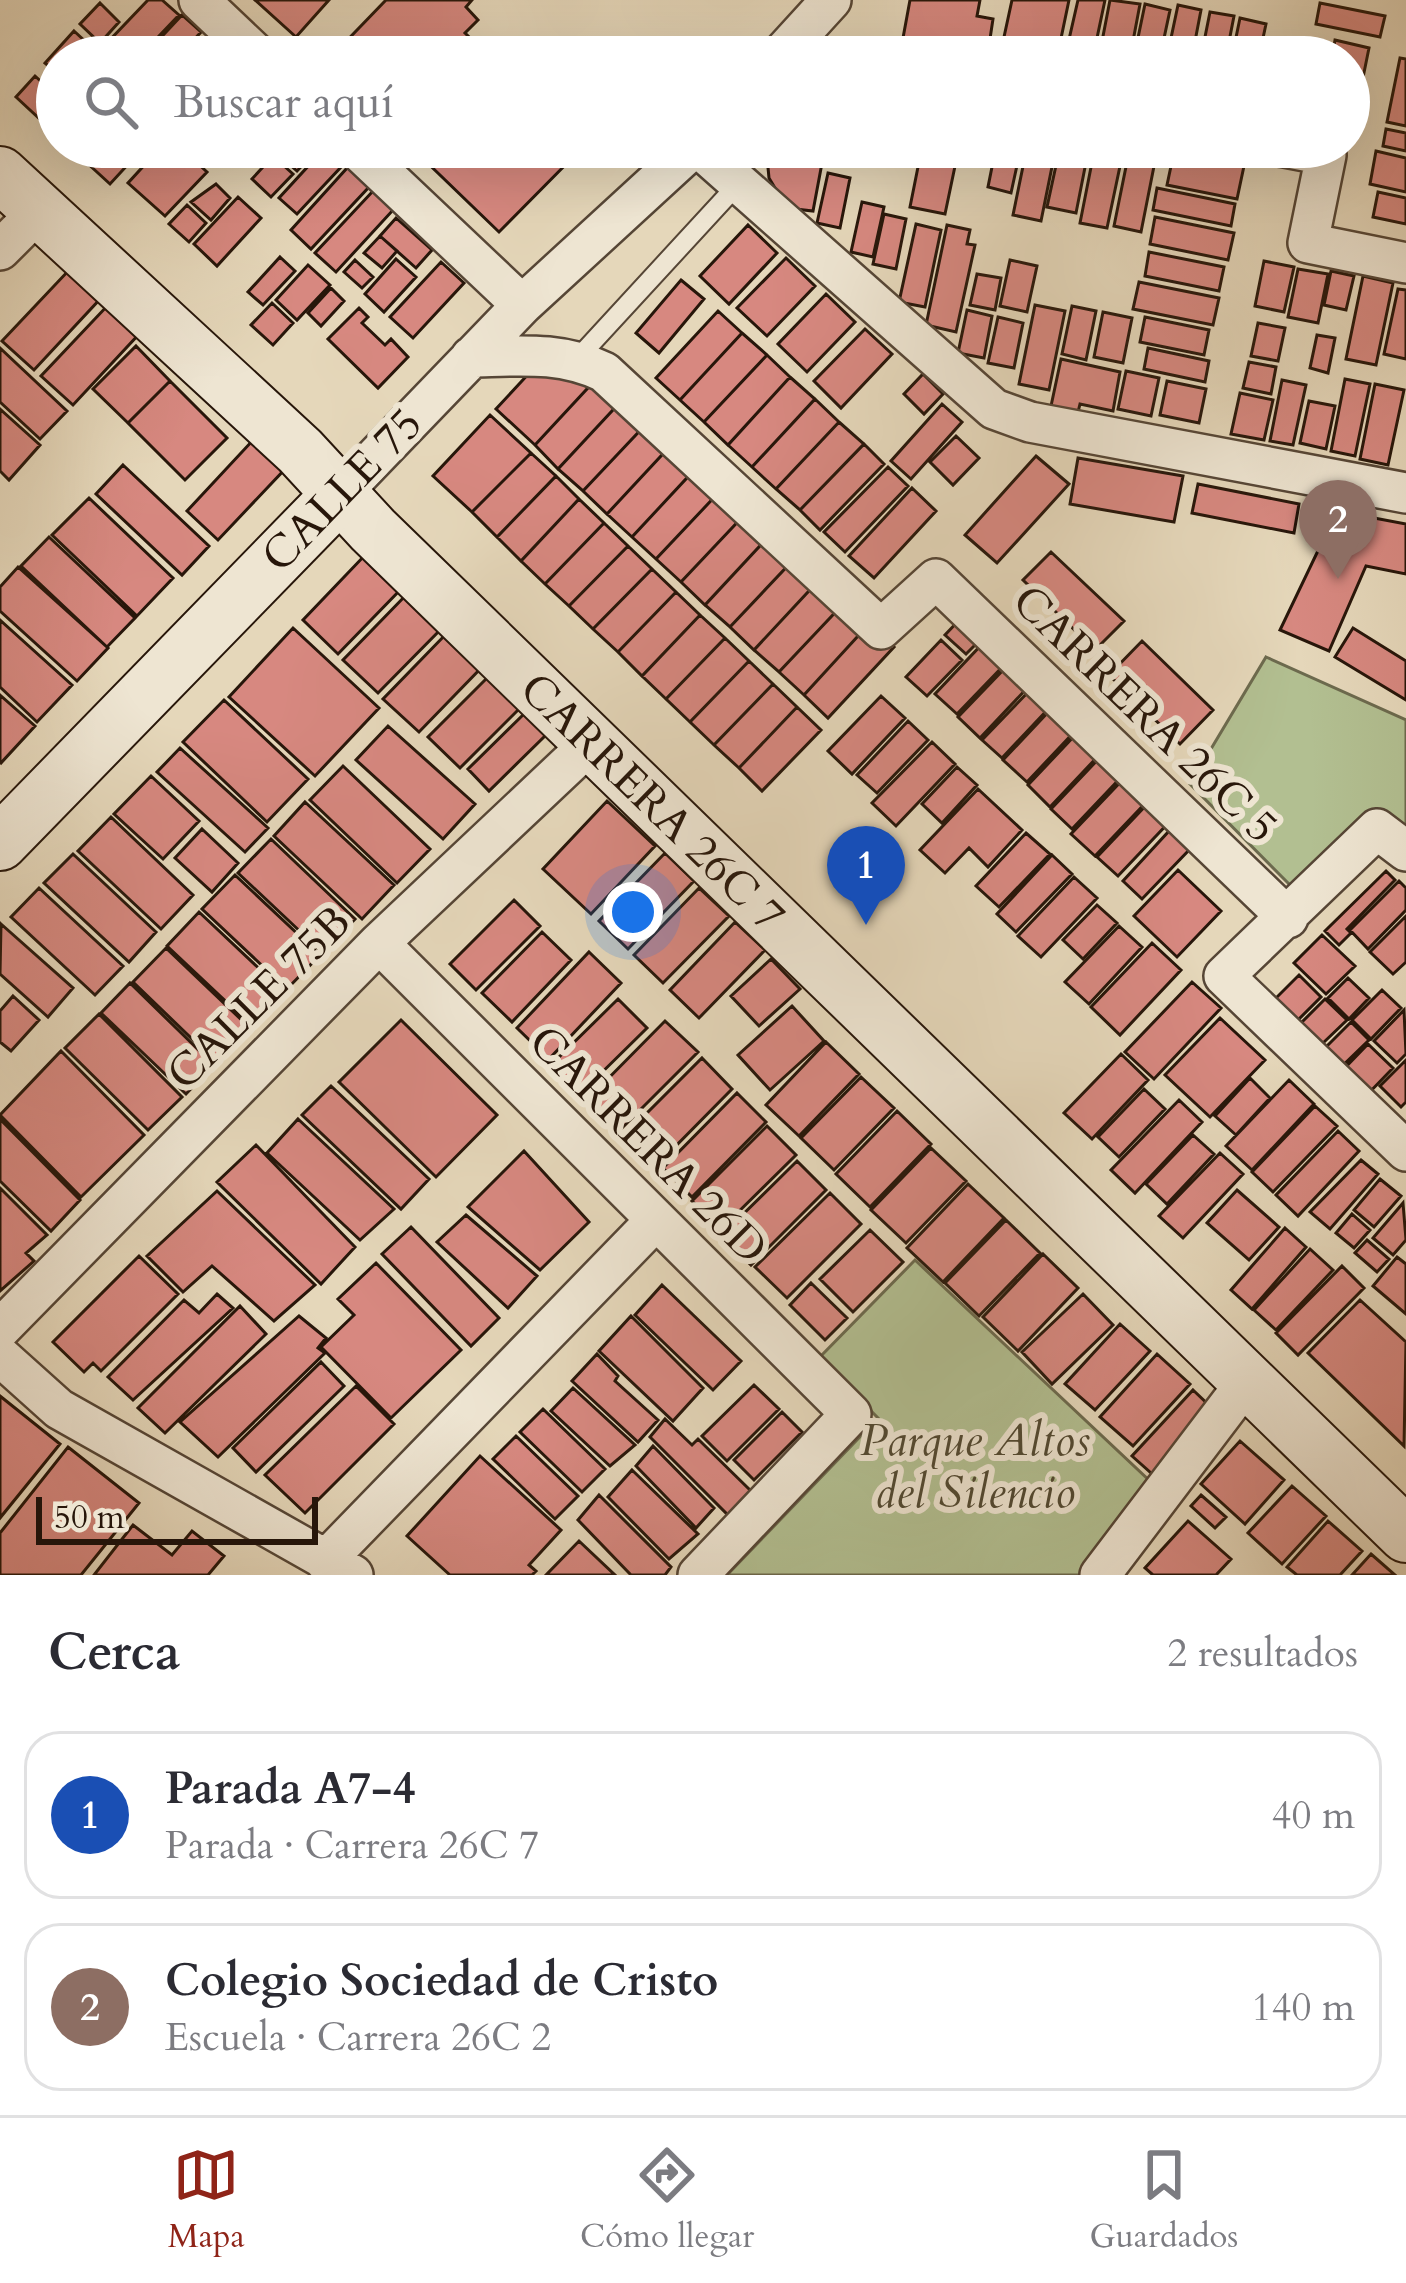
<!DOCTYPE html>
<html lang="es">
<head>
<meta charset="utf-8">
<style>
	body { margin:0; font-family:Cardo,serif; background:#f2f2f3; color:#2b2b33 }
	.scale { position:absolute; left:36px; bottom:30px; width:282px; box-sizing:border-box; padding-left:12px; border:6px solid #27160a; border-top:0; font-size:33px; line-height:42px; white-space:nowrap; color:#27160a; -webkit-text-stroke:9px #eee5d2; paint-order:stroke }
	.you { position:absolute; left:633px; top:912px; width:42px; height:42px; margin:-30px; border:9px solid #fff; border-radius:50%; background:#1a73e8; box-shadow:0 0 0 18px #1a73e833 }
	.badge { display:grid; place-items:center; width:78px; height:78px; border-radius:50%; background:#8f2418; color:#fff; font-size:39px; font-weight:700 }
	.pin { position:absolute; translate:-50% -99px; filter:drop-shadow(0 3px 6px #0008) }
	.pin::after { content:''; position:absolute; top:63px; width:42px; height:36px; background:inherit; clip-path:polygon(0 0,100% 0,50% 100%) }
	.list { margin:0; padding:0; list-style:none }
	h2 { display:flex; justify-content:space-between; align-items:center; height:156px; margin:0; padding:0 48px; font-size:51px }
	h2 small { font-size:39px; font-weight:400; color:#7c7c81 }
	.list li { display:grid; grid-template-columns:78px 1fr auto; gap:36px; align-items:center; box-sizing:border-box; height:168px; margin:0 24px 24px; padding:0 24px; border:3px solid #e1e1e2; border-radius:36px }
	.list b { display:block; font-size:45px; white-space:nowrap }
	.list p { margin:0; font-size:39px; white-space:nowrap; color:#7c7c81 }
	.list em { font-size:39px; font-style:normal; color:#7c7c81 }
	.icon { flex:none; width:66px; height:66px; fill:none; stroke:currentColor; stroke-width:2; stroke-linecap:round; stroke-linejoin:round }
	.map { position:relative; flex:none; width:1406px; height:1575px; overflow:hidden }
	.search { position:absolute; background:#fff; box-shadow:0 12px 48px #0002; left:36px; right:36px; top:36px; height:132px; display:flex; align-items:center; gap:30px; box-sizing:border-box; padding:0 42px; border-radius:66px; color:#7c7c81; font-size:45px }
	.sheet { height:540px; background:#fff }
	nav { display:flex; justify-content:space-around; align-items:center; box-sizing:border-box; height:168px; border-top:3px solid #e1e1e2; background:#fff; font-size:33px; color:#7c7c81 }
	nav a { display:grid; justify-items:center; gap:6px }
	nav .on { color:#8f2418 }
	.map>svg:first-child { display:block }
	.green { fill:#b2bf91; stroke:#6c6a4e; stroke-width:3 }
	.building { fill:#d78880; stroke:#27160a; stroke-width:3 }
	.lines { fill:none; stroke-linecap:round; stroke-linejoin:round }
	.lane-casing { stroke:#564636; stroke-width:22 }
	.street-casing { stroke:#564636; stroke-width:44 }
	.secondary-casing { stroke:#27160a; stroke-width:58 }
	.lane { stroke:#eee5d2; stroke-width:18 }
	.street { stroke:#eee5d2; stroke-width:39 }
	.secondary { stroke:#eee5d2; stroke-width:54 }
	.labels { text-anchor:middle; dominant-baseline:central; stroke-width:12; stroke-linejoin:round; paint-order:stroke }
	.street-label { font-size:45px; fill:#27160a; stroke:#eee5d2 }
	.park-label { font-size:45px; font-style:italic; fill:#514932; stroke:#eee5d2 }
</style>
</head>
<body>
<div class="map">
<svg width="1406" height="1575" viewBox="0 0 1406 1575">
	<rect width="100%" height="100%" fill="#e5d7ba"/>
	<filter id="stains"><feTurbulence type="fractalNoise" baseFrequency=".00167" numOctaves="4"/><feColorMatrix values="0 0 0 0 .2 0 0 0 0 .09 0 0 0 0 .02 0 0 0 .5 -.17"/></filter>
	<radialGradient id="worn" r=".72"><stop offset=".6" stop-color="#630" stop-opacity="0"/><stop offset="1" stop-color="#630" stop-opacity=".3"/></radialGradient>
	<!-- green -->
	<path class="green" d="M1266,657L1406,720V835L1293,888L1190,784Z
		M915,1260L1153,1484L1086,1575H727L878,1418L819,1358Z"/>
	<!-- building -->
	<path class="building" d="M148,0H162L179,15L139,57H120L106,44Z
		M255,0H329L296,37Z
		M386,0H472L466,7L478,20L465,33L490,57H331Z
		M910,0H980L977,16L993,19L988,52L903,38Z
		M1012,0H1069L1059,48L1004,37Z
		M1078,0H1105L1093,57H1065Z
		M1110,0L1140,4L1130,57H1099Z
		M100,3L119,22L100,43L80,24Z
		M1320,3L1385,16L1380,37L1316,24Z
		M1145,4L1170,10L1160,57H1134Z
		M1178,5L1201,10L1192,57H1167Z
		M1210,12L1234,16L1226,57H1201Z
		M182,15L201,32L178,57H164L152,47Z
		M1240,18L1266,24L1259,57H1232Z
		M74,31L100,55L57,57V73L45,63Z
		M204,38L225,56L187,57Z
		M1335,40L1369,48L1354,122L1349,121V57H1332Z
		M1270,41L1296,46L1293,57H1266Z
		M1400,58L1406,59V126L1387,122Z
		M35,76L57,96V135L16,97Z
		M1386,129L1406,133V151L1383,146Z
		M100,147H144L110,184L86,162Z
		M161,147H180L207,172L165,216L128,183Z
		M270,147H320L297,171Z
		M411,147H583L499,232Z
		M766,147H825L813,211L787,208L769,178Z
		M922,147H959L945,214L910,207Z
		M996,147H1021L1011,193L988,187Z
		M1027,147H1056L1041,221L1013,215Z
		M1060,147H1089L1076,213L1047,207Z
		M1095,147H1124L1107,228L1080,223Z
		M1130,147L1157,151L1141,232L1114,226Z
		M324,149L342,166L297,214L279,198Z
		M1376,151L1406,158V192L1370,184Z
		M1174,152L1244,166L1237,199L1167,185Z
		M273,156L293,174L271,197L252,179Z
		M348,167L369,187L311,249L291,230Z
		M828,173L850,178L840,228L817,223Z
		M216,184L230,198L211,220L191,202Z
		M1157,188L1235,204L1231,226L1153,210Z
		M373,191L394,209L336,272L315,253Z
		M1378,192L1406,198V224L1373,217Z
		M238,197L261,218L217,266L194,244Z
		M862,202L884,207L873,257L851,252Z
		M187,205L206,223L189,242L169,224Z
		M884,214L906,219L896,269L873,264Z
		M1155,217L1234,233L1228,260L1150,244Z
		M396,218L432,250L416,268L380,236Z
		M916,224L941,230L925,307L899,302Z
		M748,225L777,253L729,304L700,276Z
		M947,225L970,230L967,244L975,245L956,332L926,325Z
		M380,236L397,251L382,268L364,253Z
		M1149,252L1224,267L1219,291L1145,276Z
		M280,257L295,271L263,305L248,292Z
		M786,258L815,286L767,336L737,308Z
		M396,259L416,277L384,312L365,294Z
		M355,260L373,277L362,288L344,272Z
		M1010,260L1037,266L1027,312L1000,306Z
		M1264,261L1294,267L1284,312L1255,306Z
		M441,262L464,283L413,338L390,317Z
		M308,265L330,285L297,320L276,300Z
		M70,269L101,298L34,370L2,341Z
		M1298,269L1328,274L1318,323L1288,317Z
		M1331,271L1354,276L1346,310L1324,305Z
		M977,274L1001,278L995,310L970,305Z
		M1363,276L1393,283L1376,365L1346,359Z
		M681,280L704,299L659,353L636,333Z
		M1139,282L1219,298L1213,325L1133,309Z
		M331,288L344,301L321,326L308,313Z
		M1398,289L1406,290V359L1384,354Z
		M826,294L855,322L807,372L778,344Z
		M272,303L293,323L273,345L251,325Z
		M109,304L140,333L73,405L41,376Z
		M1035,305L1065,311L1049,390L1019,384Z
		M1072,306L1096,311L1086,360L1062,354Z
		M359,308L368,317L362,323L385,345L391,339L408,357L378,388L328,339Z
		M967,310L992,316L984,358L958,353Z
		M718,311L742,333L680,400L656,378Z
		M1103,312L1132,318L1123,363L1094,357Z
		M998,317L1023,323L1014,368L988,363Z
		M1145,317L1209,330L1204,355L1140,342Z
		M1258,323L1285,328L1278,361L1251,356Z
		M865,329L892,354L841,408L814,381Z
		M742,333L767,355L704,422L680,400Z
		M1317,335L1335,338L1328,373L1310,368Z
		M136,346L170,381L128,423L93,389Z
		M0,348L67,411L40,439L0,402Z
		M1148,348L1209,361L1205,382L1144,369Z
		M767,355L790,377L728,445L704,422Z
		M1061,359L1120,372L1113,411L1080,404L1078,412L1051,406Z
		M1249,362L1276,367L1271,394L1243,388Z
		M533,369L600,375L535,445L496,409Z
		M1126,371L1159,378L1151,416L1118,409Z
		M923,374L943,394L924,414L904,394Z
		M600,375L624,398L558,469L535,445Z
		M790,377L815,399L752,467L728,445Z
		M1345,379L1370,384L1355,456L1331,451Z
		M1282,380L1306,385L1293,445L1270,441Z
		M170,381L227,438L185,480L128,423Z
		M1167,381L1206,389L1199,423L1160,415Z
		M1375,384L1404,390L1388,465L1360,459Z
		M1240,393L1273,400L1264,440L1231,434Z
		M624,398L649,421L583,491L558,469Z
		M815,399L839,422L776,489L752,467Z
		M1309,401L1335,406L1326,449L1300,443Z
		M942,404L962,422L911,479L891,461Z
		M0,409L40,445L9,480L0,471Z
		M490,415L531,453L472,512L433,476Z
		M649,421L673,443L607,514L583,491Z
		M839,422L864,444L800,510L776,489Z
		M956,436L979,458L953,485L930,462Z
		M254,439L286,468L218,540L187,511Z
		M673,443L698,466L632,537L607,514Z
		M864,444L884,464L820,530L800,510Z
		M531,453L556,476L497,537L472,512Z
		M1036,456L1069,484L997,563L965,535Z
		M1078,458L1183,476L1174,522L1070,504Z
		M123,465L209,546L182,575L96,494Z
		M698,466L722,489L656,559L632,537Z
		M888,467L908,486L845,552L824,532Z
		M556,476L579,499L521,561L497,537Z
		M1198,484L1299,504L1294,533L1192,513Z
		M912,488L936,511L874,578L849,556Z
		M722,489L747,512L681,582L656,559Z
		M89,498L173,578L137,616L52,535Z
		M579,499L604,523L545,584L521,561Z
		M1337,511L1406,524V574L1366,566L1329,651L1280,630Z
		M747,512L771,534L705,605L681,582Z
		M604,523L628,546L569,606L545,584Z
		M771,534L796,557L730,627L705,605Z
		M49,537L135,618L107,647L21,566Z
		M628,546L652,569L593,629L569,606Z
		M1051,552L1124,621L1095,650L1023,580Z
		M366,554L402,588L338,654L303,620Z
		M796,557L820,579L754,650L730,627Z
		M18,567L108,648L77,681L0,611V587Z
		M652,569L676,592L618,652L593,629Z
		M820,579L845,602L779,672L754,650Z
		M676,592L700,615L642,676L618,652Z
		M407,594L443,627L378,693L343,660Z
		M845,602L869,624L804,695L779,672Z
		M700,615L725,638L666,699L642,676Z
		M962,617L983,637L966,654L945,635Z
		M0,620L72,685L37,722L0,687Z
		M869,624L894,647L828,718L804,695Z
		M293,628L379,708L315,776L229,697Z
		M1353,628L1406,661V700L1335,657Z
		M447,633L483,666L419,732L383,699Z
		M725,638L749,661L690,722L666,699Z
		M941,640L962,660L927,696L906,677Z
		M986,640L1008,661L957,714L935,694Z
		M1142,641L1213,710L1180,744L1109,675Z
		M749,661L773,684L714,745L690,722Z
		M1008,665L1030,685L980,738L958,717Z
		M491,674L523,705L460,768L428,737Z
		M773,684L797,707L739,768L714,745Z
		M1032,688L1051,706L1002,758L982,740Z
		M0,695L35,726L1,763L0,762Z
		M881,696L905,718L852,774L828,751Z
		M224,700L308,779L267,822L183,742Z
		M797,707L821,730L762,791L739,768Z
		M1053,707L1077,729L1027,782L1003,760Z
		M527,711L549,732L489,791L468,769Z
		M908,721L928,740L877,793L857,775Z
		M388,726L475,804L443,839L356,760Z
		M1079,731L1102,752L1050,807L1028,785Z
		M932,742L955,764L896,826L872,803Z
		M180,748L268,828L245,852L157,772Z
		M1106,751L1127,771L1072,829L1051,809Z
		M343,766L430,849L397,883L310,800Z
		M957,767L977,785L942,823L922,804Z
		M1131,771L1155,793L1095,856L1071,834Z
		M151,776L199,821L163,859L114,814Z
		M978,789L1022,830L988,867L969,848L945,873L920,850Z
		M1153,798L1174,817L1118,876L1097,857Z
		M607,801L655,846L591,914L543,869Z
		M305,802L394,885L362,919L274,836Z
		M111,817L193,895L161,929L78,851Z
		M202,829L238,863L212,892L175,858Z
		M1170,830L1190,849L1142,899L1123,881Z
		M1026,833L1050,854L999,907L976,886Z
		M271,839L355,919L323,953L238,873Z
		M665,853L694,881L628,949L599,921Z
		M73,854L156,932L129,962L44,883Z
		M1052,855L1072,874L1016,932L997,914Z
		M1178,870L1221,911L1177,957L1134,916Z
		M1386,871L1395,880L1347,929L1351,933L1339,945L1325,931Z
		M235,875L320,955L287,989L202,909Z
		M1074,877L1097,898L1041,957L1018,936Z
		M1399,881L1406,888V910L1368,949L1350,930Z
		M39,888L123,966L95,995L11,917Z
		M699,888L729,916L663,983L634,955Z
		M514,900L540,926L476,990L450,964Z
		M1097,905L1117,923L1083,959L1063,940Z
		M199,912L284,992L252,1026L167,946Z
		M1406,916V962L1393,974L1370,952Z
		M735,922L765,950L699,1018L670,990Z
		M1,924L73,988L48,1017L0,974Z
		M1119,926L1142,947L1089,1004L1065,982Z
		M542,932L571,960L512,1022L482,993Z
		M1322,935L1355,966L1326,994L1294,963Z
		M1152,943L1181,970L1120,1035L1091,1007Z
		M166,948L250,1028L217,1063L133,982Z
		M589,952L621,983L549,1059L517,1028Z
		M771,959L800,989L759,1026L731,996Z
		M1299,975L1321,997L1294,1024L1272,1002Z
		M1348,978L1369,998L1349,1019L1328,998Z
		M1192,982L1221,1008L1154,1079L1125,1052Z
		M130,983L214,1065L186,1094L101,1013Z
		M1382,990L1401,1008L1371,1039L1352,1020Z
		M13,996L39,1020L11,1051L0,1042V1011Z
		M618,999L647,1028L581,1093L552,1064Z
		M1325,999L1347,1020L1322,1044L1301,1023Z
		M792,1006L824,1041L770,1090L738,1055Z
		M1404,1010L1406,1054L1397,1063L1374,1041Z
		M99,1014L182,1097L148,1130L65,1048Z
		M1220,1018L1265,1060L1210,1117L1165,1075Z
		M401,1020L497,1115L436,1177L339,1082Z
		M665,1021L698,1052L619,1131L587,1100Z
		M1351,1022L1369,1040L1336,1072L1319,1054Z
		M826,1042L859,1074L799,1136L766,1105Z
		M1368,1044L1393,1068L1364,1098L1339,1074Z
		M61,1051L144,1135L81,1197L0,1115Z
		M1121,1054L1148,1080L1092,1139L1064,1113Z
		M702,1058L732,1089L653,1169L622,1138Z
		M1406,1060V1102L1401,1107L1380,1086Z
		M861,1077L894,1108L834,1170L801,1138Z
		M1250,1078L1270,1098L1236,1135L1215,1116Z
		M1289,1080L1314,1104L1252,1170L1226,1146Z
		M331,1086L429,1179L401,1209L302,1115Z
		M1144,1089L1165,1109L1119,1157L1098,1137Z
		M737,1093L766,1122L692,1197L663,1168Z
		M1179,1100L1202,1122L1135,1193L1111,1170Z
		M1315,1106L1337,1126L1273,1192L1252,1172Z
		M897,1111L931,1144L870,1207L836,1174Z
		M0,1119L80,1200L51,1231L0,1181Z
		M298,1119L394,1209L360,1240L267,1153Z
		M767,1126L796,1155L721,1229L692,1201Z
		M1338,1131L1359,1151L1298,1216L1276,1195Z
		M1193,1135L1214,1154L1167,1204L1146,1184Z
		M256,1145L355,1247L321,1284L217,1182Z
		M931,1148L966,1181L906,1243L871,1210Z
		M524,1151L589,1222L540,1270L468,1207Z
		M1220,1153L1243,1174L1183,1238L1159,1216Z
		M1361,1160L1378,1174L1330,1229L1310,1212Z
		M797,1161L826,1190L751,1265L722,1235Z
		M1380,1179L1401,1196L1374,1227L1354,1210Z
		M968,1184L1004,1218L943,1282L907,1248Z
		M0,1188L47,1235L26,1253L34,1261L0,1291Z
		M1237,1190L1279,1227L1249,1260L1207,1223Z
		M217,1191L315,1285L274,1321L212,1266L183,1292L147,1256Z
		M830,1193L861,1224L787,1298L755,1267Z
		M1403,1203L1406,1240L1393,1255L1373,1238Z
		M1352,1214L1370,1230L1354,1248L1336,1233Z
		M466,1215L537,1276L508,1308L437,1242Z
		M1006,1220L1040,1253L979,1316L945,1283Z
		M411,1227L499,1318L471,1346L382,1254Z
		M1285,1228L1306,1247L1252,1309L1231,1290Z
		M870,1230L903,1262L853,1312L820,1279Z
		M1367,1240L1389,1259L1377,1272L1355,1253Z
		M1310,1249L1333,1270L1276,1330L1254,1310Z
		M1043,1254L1078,1288L1018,1351L983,1317Z
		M139,1256L178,1294L101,1371L93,1363L84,1372L53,1342Z
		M1397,1257L1406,1264V1314L1373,1286Z
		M376,1263L461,1350L391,1418L321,1347L354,1315L338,1299Z
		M1342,1266L1364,1288L1298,1355L1276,1333Z
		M811,1283L847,1318L825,1340L790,1305Z
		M662,1285L741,1361L713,1390L635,1315Z
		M217,1294L233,1308L133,1400L108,1377L184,1300L199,1313Z
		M1083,1294L1113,1325L1052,1384L1022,1352Z
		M1360,1300L1406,1342L1404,1446L1308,1353Z
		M240,1306L266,1334L165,1433L138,1408Z
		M299,1316L326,1338L318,1348L325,1353L218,1457L180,1422Z
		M631,1316L703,1388L673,1421L599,1351Z
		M1120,1324L1150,1351L1095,1410L1065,1384Z
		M597,1354L618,1376L615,1381L658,1420L638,1442L572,1381Z
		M1157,1354L1190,1384L1133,1446L1100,1417Z
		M321,1362L344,1386L256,1472L233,1448Z
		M754,1385L779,1409L727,1461L702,1436Z
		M356,1386L394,1424L305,1513L265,1475Z
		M573,1388L635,1445L610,1466L551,1411Z
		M1193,1390L1215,1411L1159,1480L1132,1456Z
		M0,1396L60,1444L0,1518Z
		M543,1409L605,1469L582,1492L520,1432Z
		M782,1412L802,1432L754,1480L734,1460Z
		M665,1419L692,1445L698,1439L751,1491L728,1515L650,1437Z
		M516,1436L578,1496L555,1519L493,1459Z
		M1240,1441L1284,1480L1245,1524L1201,1484Z
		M653,1446L714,1508L696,1528L636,1466Z
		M68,1447L139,1503L81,1575H0V1533Z
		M480,1456L561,1530L529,1565L536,1571L532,1575H450L407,1536Z
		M632,1470L698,1534L669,1559L608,1497Z
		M1292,1486L1326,1516L1282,1564L1248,1533Z
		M599,1495L671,1567L665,1575H631L578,1520Z
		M1201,1495L1226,1517L1215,1528L1191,1506Z
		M1188,1521L1231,1559L1216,1575H1153L1145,1568Z
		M1328,1521L1362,1551L1340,1575H1297L1287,1567Z
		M133,1525L172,1555L192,1531L224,1556L208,1575H94Z
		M579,1541L615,1575H546Z
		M1371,1554L1395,1575H1352Z"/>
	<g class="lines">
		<defs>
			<path id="lane" d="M577,359L739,183"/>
			<path id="street" d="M199,0L259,57
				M779,57L831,0
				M355,147L522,305
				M698,147L994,409L1030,422L1406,493
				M1284,147L1326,155L1308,243L1406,263
				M0,250L39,211
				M471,357C519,356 560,351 604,372L881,629L936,579L1288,918
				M339,495L522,305L694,147
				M1406,851L1377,829L1224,976L1406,1151
				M379,943L851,1414L698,1575
				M0,1329L379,943L592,742
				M0,1356L59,1409L353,1575
				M325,1561L655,1221
				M1100,1575L1248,1380"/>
			<g id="secondary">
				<path id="s1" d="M0,174L300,451L373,530L1406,1535"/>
				<path d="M0,843L339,495"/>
			</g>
		</defs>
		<!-- lane casing -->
		<use href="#lane" class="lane-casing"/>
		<!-- street casing -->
		<use href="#street" class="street-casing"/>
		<!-- secondary casing -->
		<use href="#secondary" class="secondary-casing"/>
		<!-- lane -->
		<use href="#lane" class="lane"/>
		<!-- street -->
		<use href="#street" class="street"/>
		<!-- secondary -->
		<use href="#secondary" class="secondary"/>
	</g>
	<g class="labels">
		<!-- street labels -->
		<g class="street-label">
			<text transform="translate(342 490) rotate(-46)">CALLE 75</text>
			<text transform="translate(1145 714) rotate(44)">CARRERA 26C 5</text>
			<text stroke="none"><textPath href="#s1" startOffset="906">CARRERA 26C 7</textPath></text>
			<text transform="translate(259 998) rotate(-45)">CALLE 75B</text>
			<text transform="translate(648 1145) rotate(45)">CARRERA 26D</text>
		</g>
		<!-- park labels -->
		<g class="park-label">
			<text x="975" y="1440">Parque Altos<tspan x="975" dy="52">del Silencio</tspan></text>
		</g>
	</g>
	<rect width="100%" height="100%" filter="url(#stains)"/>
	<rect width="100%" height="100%" fill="url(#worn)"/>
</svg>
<div class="scale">50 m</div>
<div class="you"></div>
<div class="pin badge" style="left:866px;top:925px;background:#1a4fb4">1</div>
<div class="pin badge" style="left:1338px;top:579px;background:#8d6e63">2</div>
<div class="search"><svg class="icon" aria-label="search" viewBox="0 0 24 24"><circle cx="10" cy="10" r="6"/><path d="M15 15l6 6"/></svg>Buscar aquí</div>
</div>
<section class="sheet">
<h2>Cerca<small>2 resultados</small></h2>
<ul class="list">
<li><span class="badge" style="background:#1a4fb4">1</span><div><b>Parada A7-4</b><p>Parada · Carrera 26C 7</p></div><em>40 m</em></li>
<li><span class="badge" style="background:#8d6e63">2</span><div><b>Colegio Sociedad de Cristo</b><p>Escuela · Carrera 26C 2</p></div><em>140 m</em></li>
</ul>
</section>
<nav>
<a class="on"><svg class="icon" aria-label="map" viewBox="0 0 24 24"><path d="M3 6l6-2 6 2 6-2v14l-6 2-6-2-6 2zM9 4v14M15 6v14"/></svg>Mapa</a>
<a><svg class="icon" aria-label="directions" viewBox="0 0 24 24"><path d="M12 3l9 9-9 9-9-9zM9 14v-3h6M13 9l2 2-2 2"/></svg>Cómo llegar</a>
<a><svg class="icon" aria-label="saved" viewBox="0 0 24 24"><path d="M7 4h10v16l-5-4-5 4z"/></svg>Guardados</a>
</nav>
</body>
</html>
